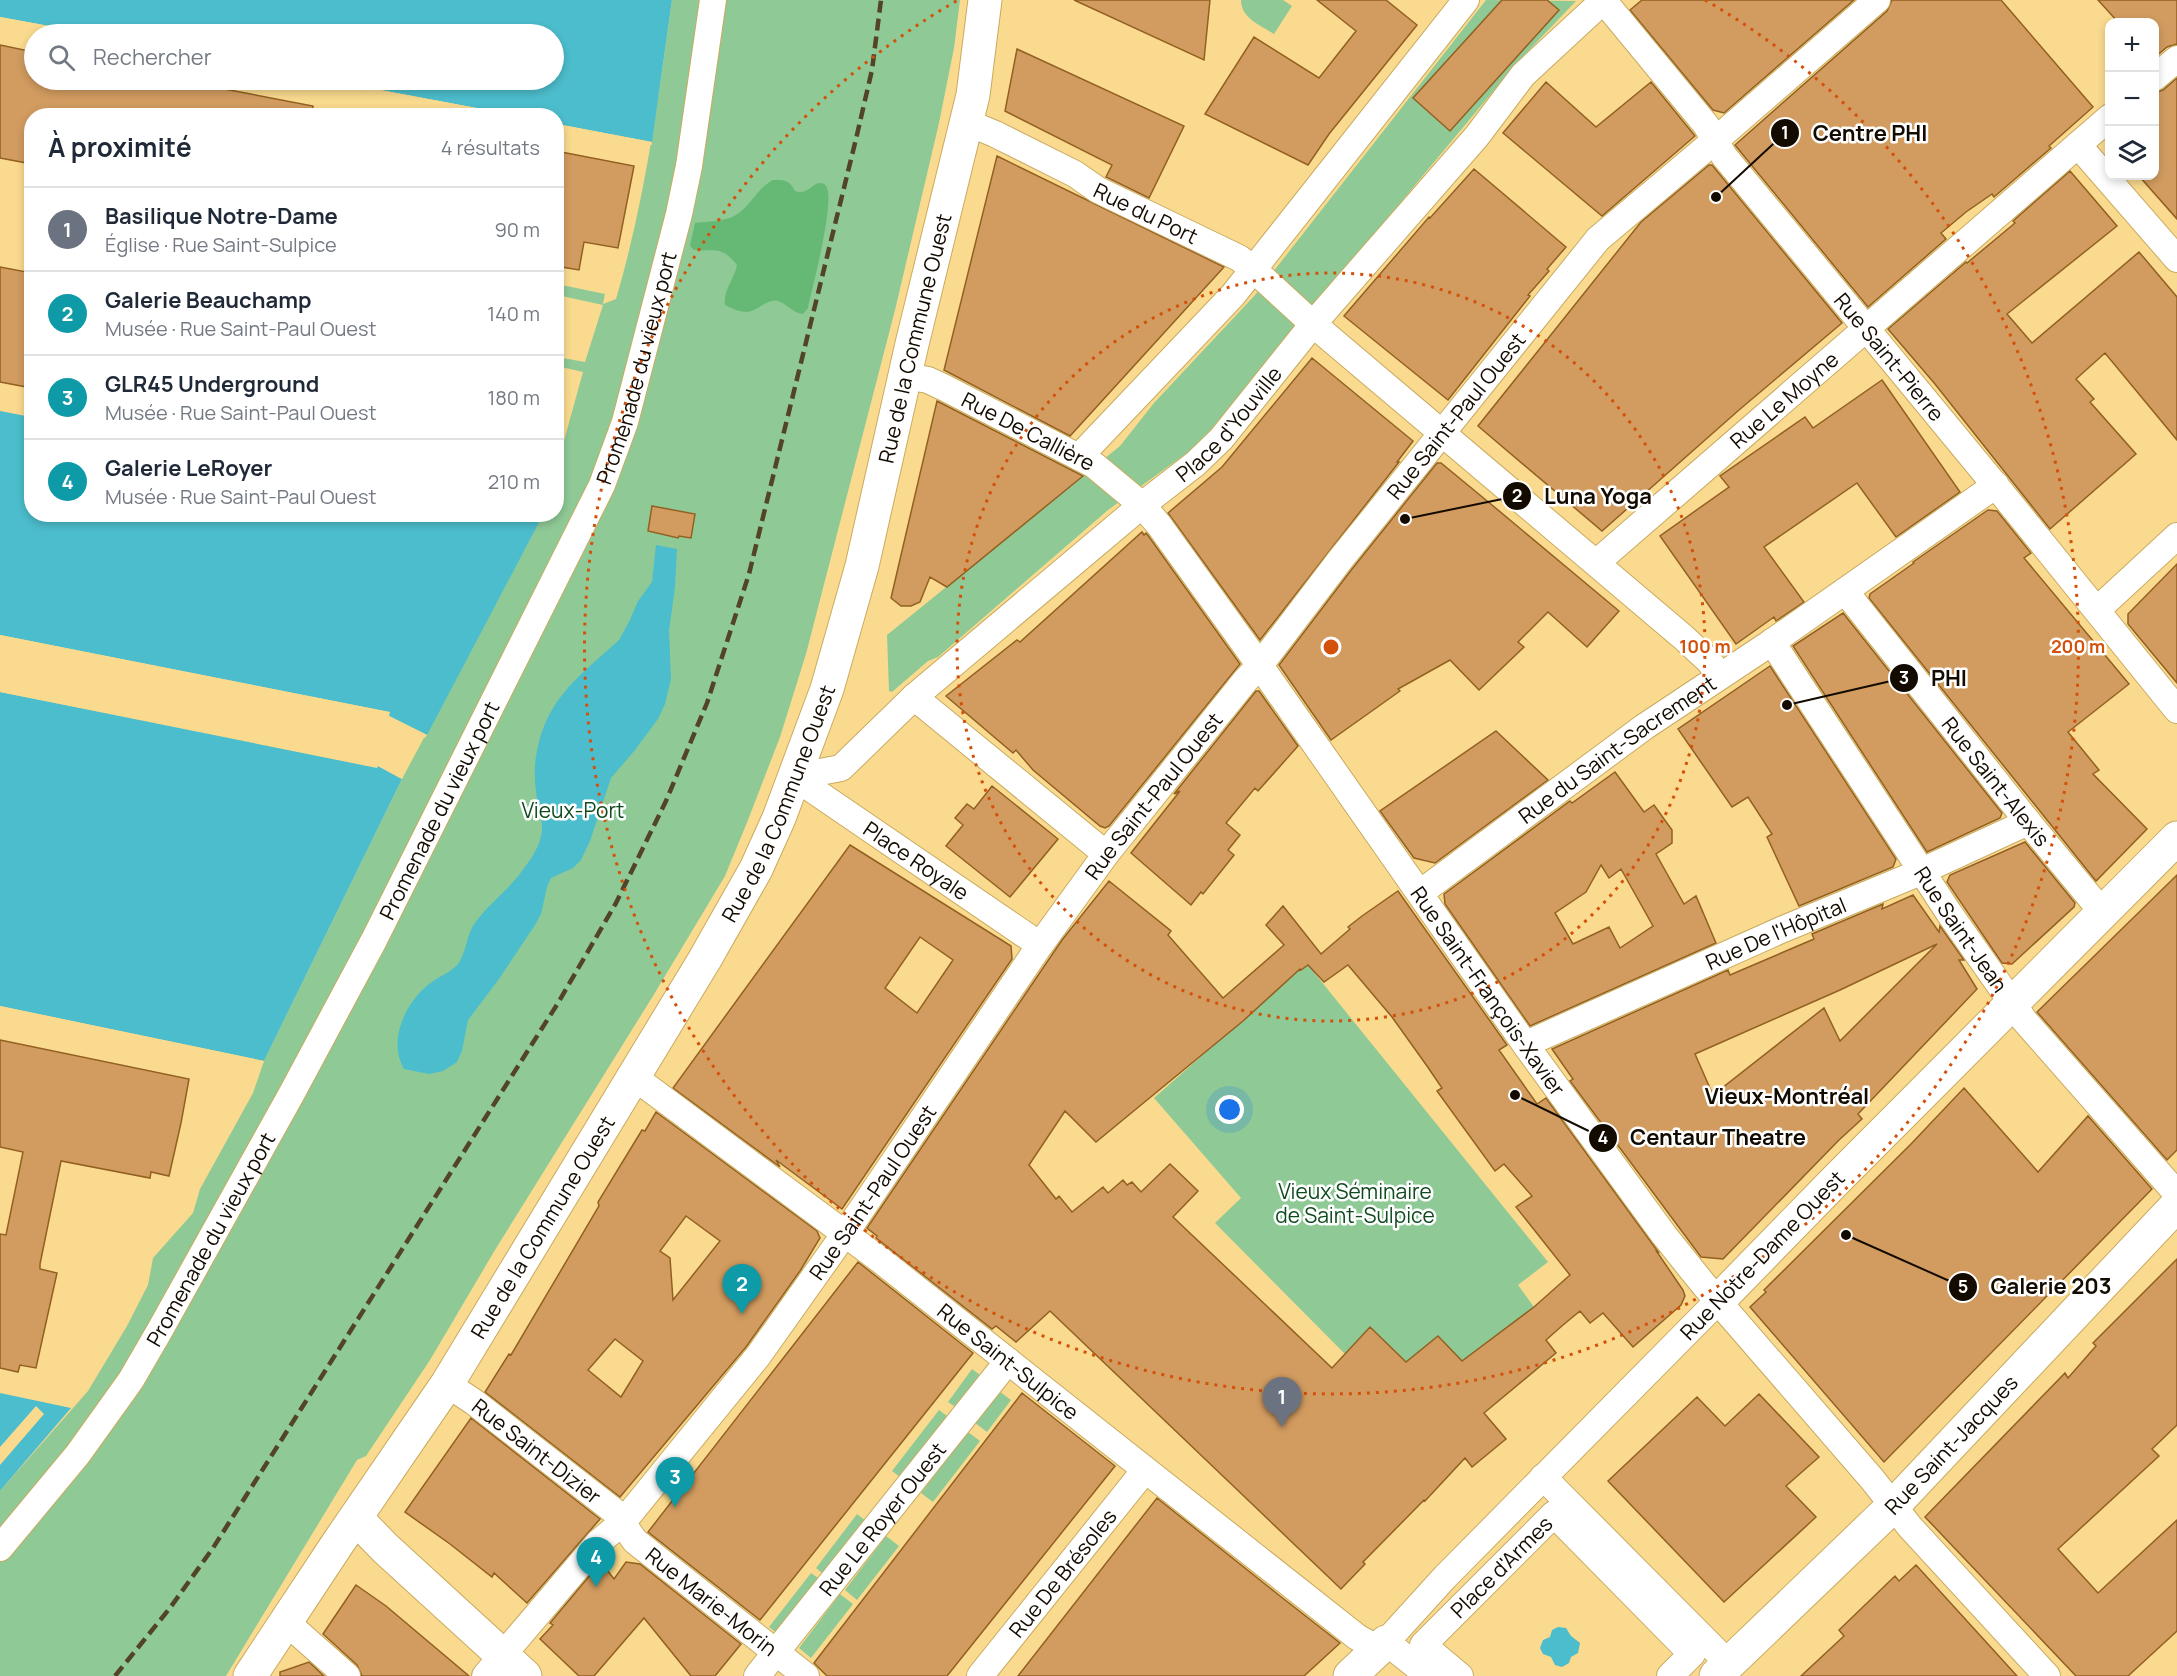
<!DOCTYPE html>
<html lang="fr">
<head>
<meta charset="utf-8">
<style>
	body { margin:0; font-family:Manrope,sans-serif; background:#f6f6f7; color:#1f2937 }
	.controls { position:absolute; right:18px; top:18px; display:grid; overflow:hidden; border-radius:12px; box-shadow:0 3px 9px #0003 }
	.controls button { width:54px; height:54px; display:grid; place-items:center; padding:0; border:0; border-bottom:2px solid #e0e1e3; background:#fff; color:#1f2937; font:30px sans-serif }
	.you { position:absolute; left:1230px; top:1110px; width:21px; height:21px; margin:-15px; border:4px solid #fff; border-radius:50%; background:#1a73e8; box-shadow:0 0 0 9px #1a73e833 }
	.badge { display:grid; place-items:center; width:39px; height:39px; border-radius:50%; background:#3654c5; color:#fff; font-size:20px; font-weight:700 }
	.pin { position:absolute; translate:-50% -50px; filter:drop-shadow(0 2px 3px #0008) }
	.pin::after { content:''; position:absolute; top:32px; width:21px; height:18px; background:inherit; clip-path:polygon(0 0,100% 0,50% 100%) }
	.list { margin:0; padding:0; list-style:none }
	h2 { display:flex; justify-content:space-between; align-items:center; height:78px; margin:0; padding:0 24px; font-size:26px }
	h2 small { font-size:20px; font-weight:400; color:#747a83 }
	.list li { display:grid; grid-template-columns:39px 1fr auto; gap:18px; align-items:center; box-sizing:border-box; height:84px; padding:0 24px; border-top:2px solid #e0e1e3 }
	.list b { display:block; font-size:22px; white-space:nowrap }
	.list p { margin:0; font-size:20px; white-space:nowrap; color:#747a83 }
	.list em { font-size:20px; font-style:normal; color:#747a83 }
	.icon { flex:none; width:33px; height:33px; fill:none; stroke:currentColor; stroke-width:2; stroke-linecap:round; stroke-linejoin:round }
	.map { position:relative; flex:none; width:2177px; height:1676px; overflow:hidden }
	.search { position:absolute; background:#fff; box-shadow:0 3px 9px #0003; left:24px; top:24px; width:540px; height:66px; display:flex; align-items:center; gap:15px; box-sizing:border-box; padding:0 21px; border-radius:33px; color:#747a83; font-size:22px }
	.panel { position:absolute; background:#fff; box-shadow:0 3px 9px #0003; left:24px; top:108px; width:540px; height:414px; border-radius:24px }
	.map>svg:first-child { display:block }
	.green { fill:#8fca96 }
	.forest { fill:#66b974 }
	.water { fill:#4cbdcc }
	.pier { fill:#fada8e }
	.building { fill:#d29c60; stroke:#926021; stroke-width:1.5; fill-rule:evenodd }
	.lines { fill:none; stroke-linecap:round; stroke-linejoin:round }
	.street-casing { stroke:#c9ab60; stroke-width:28 }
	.secondary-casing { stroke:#c9ab60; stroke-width:35 }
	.street { stroke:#fff; stroke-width:26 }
	.secondary { stroke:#fff; stroke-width:33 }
	.rail { stroke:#534428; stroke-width:4.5; stroke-dasharray:12 6; stroke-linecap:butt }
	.ring { fill:none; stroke:#d3510b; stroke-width:3; stroke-dasharray:3 6 }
	.labels { text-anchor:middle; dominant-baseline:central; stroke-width:5; stroke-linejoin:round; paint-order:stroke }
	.street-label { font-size:21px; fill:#130a00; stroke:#fff }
	.park-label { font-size:21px; fill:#0f4b1f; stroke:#fff }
	.neighbourhood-label { font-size:22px; font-weight:bold; fill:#130a00; stroke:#fff }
	.centre { fill:#d3510b; stroke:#fff; stroke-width:3 }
	.ring-label { font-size:18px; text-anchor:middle; font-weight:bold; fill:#d3510b; stroke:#fff; stroke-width:5; stroke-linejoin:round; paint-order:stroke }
	.leader { fill:none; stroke:#130a00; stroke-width:2 }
	.callout-dot { fill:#130a00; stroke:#fff; stroke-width:2 }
	.mark-label { font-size:18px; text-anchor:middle; font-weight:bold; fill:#fff }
	.callout-label { font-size:22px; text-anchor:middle; font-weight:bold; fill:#130a00; stroke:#fff; stroke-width:5; stroke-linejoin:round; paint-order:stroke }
</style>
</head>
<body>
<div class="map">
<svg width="2177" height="1676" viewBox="0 0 2177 1676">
	<rect width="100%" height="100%" fill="#fada8e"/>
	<!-- green -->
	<path class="green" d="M672,0H960L954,48L939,123L896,306L806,654L780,737L748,820L725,876L653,996L495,1250L430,1360L366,1456L357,1460L226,1676H0V1491L88,1391L127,1326L148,1285L153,1258L193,1213L200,1189L253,1093L264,1061L402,779L543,515L556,514L557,466L583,372L557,366V357L585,362L603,305L557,295V284L605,294L603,304L616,299C645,201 658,101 672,0Z
		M1283,0L1292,6L1274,34C1260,25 1241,18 1241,0Z
		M1486,0L1576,1L1515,65L1216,424L1191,450L1108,510L938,657L928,661L892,692L889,691L887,635L1120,446L1154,403L1255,295Z
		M1308,965L1548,1262L1518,1285L1534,1307L1462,1361L1438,1336L1406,1362L1370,1328L1345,1354L1215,1223L1241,1198L1154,1098L1300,969L1302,970Z
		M972,1369L984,1378L960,1410L948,1402Z
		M999,1391L1011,1400L987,1432L975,1423Z
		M939,1410L951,1419L904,1480L892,1471Z
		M968,1432L980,1441L933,1502L921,1493Z
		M857,1514L870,1524L828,1578L816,1568Z
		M886,1536L899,1546L857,1600L845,1590Z
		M811,1573L824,1582L782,1637L769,1627Z
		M840,1594L853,1604L811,1658L799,1648Z"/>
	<!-- forest -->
	<path class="forest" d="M773,180C786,180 789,180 795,191C806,195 809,187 818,183C822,183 824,183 826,186C836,200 812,288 808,308L803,314C792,313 788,304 778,301C768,298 758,311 747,312C739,312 731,308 725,305C723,290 734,280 737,265C721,245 715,252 694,250L690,246L695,223C708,221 723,222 734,216C750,208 757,188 773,180Z"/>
	<!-- water -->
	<path class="water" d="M0,0H672L652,142L557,124L556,116L514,115L327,80H554V34H93L0,17Z
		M0,411L31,417L32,514L543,515L427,735L389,716V712L0,635Z
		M656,545L677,549L675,587L669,631L671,679L665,704L658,719L635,750L611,778L590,841L581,860L573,868L551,878L547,887L541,914L535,925L499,979L468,1020L462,1051L457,1062L443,1071L429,1074L404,1069C387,1040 406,1000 432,982C440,976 451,972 458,964C466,953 466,938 473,926C485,907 505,893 519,875C527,864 538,851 541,836C544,824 540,816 538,805C535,788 533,768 537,751C547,697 582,674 619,640L629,622L638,601L652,582Z
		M0,692L377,768L378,766L402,779L264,1061L0,1006Z
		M0,1393L71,1408L0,1491Z
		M1558,1627L1566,1628L1571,1636L1580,1643L1578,1653L1571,1657L1569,1663L1562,1667L1555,1665L1551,1657L1543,1654L1540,1648L1543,1640L1550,1637L1552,1630Z"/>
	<!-- pier -->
	<path class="pier" d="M0,17L93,34H77L0,20Z
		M324,80H327L514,115L498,116L326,82Z
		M557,124L652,142V145L556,127Z
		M0,635L390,712L389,716L427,735L425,738L387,718L386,715L0,638Z
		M0,689L376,764L379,763L403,776L402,779L378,766L0,692Z
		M0,1006L264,1061L263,1064L0,1010Z
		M36,1406L44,1414L0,1465V1447Z"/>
	<!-- building -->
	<path class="building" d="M1074,0H1210L1204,60Z
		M1317,0H1386L1417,25L1329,134L1308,165L1205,114L1254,37L1319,78L1356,31Z
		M1502,0H1547L1559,10L1450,131L1413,98Z
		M1642,0H1854L1724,113L1713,110L1630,10Z
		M1892,0H2001L2093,107L2049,146L2051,148L1994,197L1992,194L1966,212L1941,233L1946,239L1868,307L1735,145L1887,11Z
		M2098,0H2177V44L2167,47L2154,58V22H2118Z
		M0,45L34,52V80H177L313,106L312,116H32V164L0,158Z
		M1017,49L1184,126L1149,198L1106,177L1112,165L1005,111Z
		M2177,78V219L2139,176H2154V93L2163,90Z
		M1546,82L1596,127L1651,82L1695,136L1602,216L1503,133Z
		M556,151L634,166L618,248L584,242L579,270L556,266Z
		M997,156L1224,267L1070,436L944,370Z
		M1709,165H1712L1842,323L1739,410L1602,531L1478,426L1641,222Z
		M1474,169L1566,247L1547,269L1549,271L1528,295L1530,296L1448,400L1344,316L1429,217L1430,218Z
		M2070,171L2117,226L2007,314L2032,343L2139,252L2177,297V440L2105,353L2076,379L2094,399L2090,402L2136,454L2050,529L1935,384L1888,329L1966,262L1967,263L2015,223L2013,221Z
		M0,267L32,273V388L0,382Z
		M1312,358L1413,441L1397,462H1399L1260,640L1168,513L1222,467Z
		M1882,380L1960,492L1896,537L1857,483L1764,547L1804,602L1776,621L1774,617L1736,644L1660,536L1729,487L1720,476L1805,417L1813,428Z
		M937,401L1083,476L947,587L930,577L920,602L911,606H901L891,598Z
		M1437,463H1441L1492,505L1619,611L1587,647L1548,612L1518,642L1524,647L1479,690L1450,660L1398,689L1400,691L1331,740L1279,665L1352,569Z
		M652,506L695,514L691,538L679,536L678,538L648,531Z
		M1988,510L1997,511L2031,553L2024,558L2129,684L2068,732L2099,770L2093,774L2147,829L2096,881L1869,598L1870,594L1914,563L1913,562Z
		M1142,532L1144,535L1146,533L1147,534L1240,664L1109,826L1105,828L1100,826L1033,770L1016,750L1013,753L946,696L1017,640L1020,642Z
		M2177,564V683L2128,624V614Z
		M1843,613L2002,813L2000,818L1927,852L1793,646Z
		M1770,666L1896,859L1893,867L1799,906L1767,837L1772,834L1748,797L1732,807L1678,729Z
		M1256,691H1259L1298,746L1258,791L1255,788L1226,823L1240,835L1228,850L1234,855L1203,894L1201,892L1191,905L1131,853L1180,791L1174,794Z
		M1496,731L1548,780L1435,863L1414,858L1380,811Z
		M1615,772L1644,812L1654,805L1672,830V843L1656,854L1684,904L1696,896L1716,943L1530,1026L1445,904L1444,894L1570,801L1572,803ZM1601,865L1609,878L1621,869L1653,926L1620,948L1609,927L1573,944L1555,913L1586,892Z
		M992,786L1058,839L1010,897L946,846L963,825L955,818L967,804L974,809Z
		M2025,842L2075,903L2074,907L2012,964L2002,963L1947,882L1950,875Z
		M850,845L1011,946L1012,959L842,1209L776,1160L780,1167L673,1088ZM920,937L953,960L917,1013L885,988Z
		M2177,875V1150L2167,1160L2037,1012Z
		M1109,881L1171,931L1168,935L1223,998L1284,945L1266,925L1283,906L1321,954L1350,929L1348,927L1362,916L1398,891L1507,1045L1499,1050L1537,1104L1546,1098L1659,1253L1657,1252L1683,1290L1685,1296L1681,1305L1633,1347L1603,1313L1590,1323L1580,1311L1563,1325L1546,1340L1556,1353L1484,1413L1506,1439L1472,1467L1465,1458L1425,1501L1424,1500L1363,1562L1365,1564L1341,1589L1050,1311L1016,1342L996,1326L992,1329L876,1238L877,1236L867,1228L1062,940ZM1308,965L1324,982L1348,965L1392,1017L1427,1066L1442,1088L1437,1091L1495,1171L1504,1164L1532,1196L1516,1207L1570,1275L1534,1307L1462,1361L1438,1336L1406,1362L1370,1327L1332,1368L1173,1217L1198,1191L1170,1164L1141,1192L1132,1182L1127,1185L1123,1180L1108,1193L1103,1187L1072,1212L1059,1196L1056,1199L1029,1165L1065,1111L1096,1142L1243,1021L1300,969L1301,970Z
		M1913,895L1939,932L1940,926L1964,960H1959L1977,989L1858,1114L1862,1119L1839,1140L1723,1259L1701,1257L1570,1081L1573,1079L1552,1049L1728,970L1730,975L1814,939L1812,934L1883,904L1882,909ZM1937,944L1840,1041L1824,1008L1713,1095L1695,1054L1840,990Z
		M0,1040L189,1079L181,1123L169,1176L151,1172L150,1178L61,1161L40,1264V1269L57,1273L36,1368L20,1365L18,1372L0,1368V1234L6,1235L23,1152L0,1147Z
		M1964,1088L2038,1172L2088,1116L2152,1189L1884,1462L1750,1307L1766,1292L1764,1290L1911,1144Z
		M656,1112L817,1231L820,1238L800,1271L746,1347L620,1497L485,1392L509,1354L511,1355L599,1206L598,1202L642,1130L645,1131ZM686,1216L720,1241L673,1300L670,1258L660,1251ZM615,1339L643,1361L621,1397L588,1370Z
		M2177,1259V1425L2152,1449L2159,1456L2058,1549L2098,1593L2177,1520V1631L2128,1676H2076L1925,1517L2065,1373L2068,1378L2096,1346L2093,1343Z
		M858,1262L973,1353L760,1620L648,1532Z
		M1022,1393L1115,1466L947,1676H827L814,1663Z
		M1759,1394L1819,1457L1786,1486L1816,1517L1724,1602L1608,1481L1697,1397L1725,1426Z
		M471,1418L600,1519L527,1603L494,1573L492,1577L450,1544L405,1512Z
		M1157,1498L1280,1596L1340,1643L1304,1676H1018Z
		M601,1562L614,1579L626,1562L640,1564L741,1644L715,1676H691L644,1618L594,1676H579L540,1639L553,1625L550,1623Z
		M1916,1565L2017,1676H1801L1844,1636L1839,1630L1895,1576L1899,1581Z
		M356,1585L386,1606L469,1676H362L357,1665L323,1634Z
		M309,1662L324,1676H280V1672Z"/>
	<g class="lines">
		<defs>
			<g id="street">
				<path id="s1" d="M1603,0L1706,125L1724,156L2005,497L2177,710"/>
				<path d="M2154,78L2177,59"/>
				<path id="s2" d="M966,122L995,134L1075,174L1098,190L1239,258L1253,269L1313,324L1683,637L1710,662L1719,676"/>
				<path d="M2078,145L2177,259"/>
				<path id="s3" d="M906,376L928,380L945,388L1094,465L1142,505L1159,525L1268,677L1527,1047L1664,1235L1704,1285L1872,1479L1910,1527L2047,1676"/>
				<path d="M1079,457L1233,295L1466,0"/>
				<path id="s4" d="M1596,563L2110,117"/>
				<path id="s5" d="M1845,591L2028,822L2103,913"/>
				<path d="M2097,610L2177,536"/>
				<path id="s6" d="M1772,642L1949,913L2024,1020L2177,1194"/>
				<path d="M914,697L1106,854"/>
				<path id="s7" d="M794,777L841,768L914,697L1142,505L1195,464L1221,439L1313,324L1477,136L1523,75L1604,0"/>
				<path id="s8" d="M794,777L1040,945"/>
				<path id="s9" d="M1420,893L1644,727L1772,642L1996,485"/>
				<path id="s10" d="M1527,1047L1537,1039L1781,930L1911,876L2028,822"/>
				<path id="s11" d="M634,1077L879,1259L1357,1637L1378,1649"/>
				<path id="s12" d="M447,1384L474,1402L614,1511L635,1541L806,1676"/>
				<path d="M1543,1477L1729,1664"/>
				<path id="s13" d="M0,1548L78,1454L131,1380L160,1330L292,1093L374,940L602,485L625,422L679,214L689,166L713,0"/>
				<path d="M286,1622L347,1676"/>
				<path id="s14" d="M485,1676L599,1542L623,1522L758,1356L853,1222L1040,945L1106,854L1245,681L1260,665L1340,560L1598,239L1725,132L1877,0"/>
				<path id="s15" d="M757,1676L1008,1361"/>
				<path id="s16" d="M980,1676L1145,1470"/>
				<path d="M1429,1676L1386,1642L1445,1577L1718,1301"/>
				<path id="s17" d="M1460,1676L1423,1645L1554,1514L1692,1654L1670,1676"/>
			</g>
			<g id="secondary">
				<path d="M1718,1301L1837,1179L2177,838"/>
				<path d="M356,1518L385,1548L525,1676"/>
				<path id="s18" d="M250,1676L338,1543L447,1384L705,959L756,869L779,818L827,689L862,566L912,344L973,95L985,0"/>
				<path d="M1350,1676L1386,1642"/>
				<path id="s19" d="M1716,1676L1893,1506L2177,1205"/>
			</g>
		</defs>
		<!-- street casing -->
		<use href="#street" class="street-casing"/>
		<!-- secondary casing -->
		<use href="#secondary" class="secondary-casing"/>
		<!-- street -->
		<use href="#street" class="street"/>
		<!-- secondary -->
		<use href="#secondary" class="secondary"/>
		<!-- rail -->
		<path class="rail" d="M115,1676L170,1608L213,1548L558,1003L616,903L666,801L707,703L749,574L856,139L872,70L881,0"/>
	</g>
	<!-- distance rings -->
	<g class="ring">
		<circle cx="1331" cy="647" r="374"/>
		<path d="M1705 0A747 747 0 1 1 958 0"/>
	</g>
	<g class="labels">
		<!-- street labels -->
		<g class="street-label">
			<text stroke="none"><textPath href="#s2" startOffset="202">Rue du Port</textPath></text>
			<text stroke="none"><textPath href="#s18" startOffset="1508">Rue de la Commune Ouest</textPath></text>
			<text stroke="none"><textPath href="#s1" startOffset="458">Rue Saint-Pierre</textPath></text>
			<text stroke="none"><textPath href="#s13" startOffset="1347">Promenade du vieux port</textPath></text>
			<text stroke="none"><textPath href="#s4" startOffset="249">Rue Le Moyne</textPath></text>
			<text stroke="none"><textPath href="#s14" startOffset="1593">Rue Saint-Paul Ouest</textPath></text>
			<text stroke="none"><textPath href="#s7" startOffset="567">Place d'Youville</textPath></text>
			<text stroke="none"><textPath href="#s3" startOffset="135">Rue De Callière</textPath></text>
			<text stroke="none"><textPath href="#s9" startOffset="244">Rue du Saint-Sacrement</textPath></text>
			<text stroke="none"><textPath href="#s5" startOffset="243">Rue Saint-Alexis</textPath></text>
			<text stroke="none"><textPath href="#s14" startOffset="1107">Rue Saint-Paul Ouest</textPath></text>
			<text stroke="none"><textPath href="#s18" startOffset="1022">Rue de la Commune Ouest</textPath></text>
			<text stroke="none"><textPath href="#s13" startOffset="861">Promenade du vieux port</textPath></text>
			<text stroke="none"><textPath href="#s8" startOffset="148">Place Royale</textPath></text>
			<text stroke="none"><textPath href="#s6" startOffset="344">Rue Saint-Jean</textPath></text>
			<text stroke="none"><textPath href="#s10" startOffset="274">Rue De l'Hôpital</textPath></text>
			<text stroke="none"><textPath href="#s3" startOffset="868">Rue Saint-François-Xavier</textPath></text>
			<text stroke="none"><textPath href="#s14" startOffset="621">Rue Saint-Paul Ouest</textPath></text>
			<text stroke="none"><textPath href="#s18" startOffset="536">Rue de la Commune Ouest</textPath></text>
			<text stroke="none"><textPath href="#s13" startOffset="375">Promenade du vieux port</textPath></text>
			<text transform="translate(1762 1255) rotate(-46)">Rue Notre-Dame Ouest</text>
			<text stroke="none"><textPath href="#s11" startOffset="470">Rue Saint-Sulpice</textPath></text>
			<text stroke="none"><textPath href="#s19" startOffset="330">Rue Saint-Jacques</textPath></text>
			<text stroke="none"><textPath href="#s12" startOffset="112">Rue Saint-Dizier</textPath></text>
			<text stroke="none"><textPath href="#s15" startOffset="201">Rue Le Royer Ouest</textPath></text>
			<text stroke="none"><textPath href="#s17" startOffset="159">Place d'Armes</textPath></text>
			<text stroke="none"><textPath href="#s16" startOffset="132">Rue De Brésoles</textPath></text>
			<text stroke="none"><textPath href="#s12" startOffset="344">Rue Marie-Morin</textPath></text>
		</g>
		<!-- park labels -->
		<g class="park-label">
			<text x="573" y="810">Vieux-Port</text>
			<text x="1355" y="1191">Vieux Séminaire<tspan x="1355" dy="24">de Saint-Sulpice</tspan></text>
		</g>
		<!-- neighbourhood labels -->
		<g class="neighbourhood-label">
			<text x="1787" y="1096">Vieux-Montréal</text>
		</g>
	</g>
	<circle cx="1331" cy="647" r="9" class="centre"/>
	<g class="ring-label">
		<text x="1705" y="653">100 m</text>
		<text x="2078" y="653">200 m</text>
	</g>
	<!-- callouts -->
	<path class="leader" d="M1716 197L1785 133M1405 519L1517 496M1787 705L1904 678M1515 1095L1603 1138M1846 1235L1963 1287"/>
	<g class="callout-dot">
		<circle cx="1716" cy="197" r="6"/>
		<circle cx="1405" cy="519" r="6"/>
		<circle cx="1787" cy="705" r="6"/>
		<circle cx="1515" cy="1095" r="6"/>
		<circle cx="1846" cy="1235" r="6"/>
		<circle cx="1785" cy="133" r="15"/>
		<circle cx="1517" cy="496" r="15"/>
		<circle cx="1904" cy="678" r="15"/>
		<circle cx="1603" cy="1138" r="15"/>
		<circle cx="1963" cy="1287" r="15"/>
	</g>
	<g class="mark-label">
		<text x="1785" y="139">1</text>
		<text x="1517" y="502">2</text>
		<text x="1904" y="684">3</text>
		<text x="1603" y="1144">4</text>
		<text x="1963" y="1293">5</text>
	</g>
	<g class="callout-label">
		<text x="1870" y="141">Centre PHI</text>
		<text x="1598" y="504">Luna Yoga</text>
		<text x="1949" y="686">PHI</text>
		<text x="1718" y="1145">Centaur Theatre</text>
		<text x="2051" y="1294">Galerie 203</text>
	</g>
</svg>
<div class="controls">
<button>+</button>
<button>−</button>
<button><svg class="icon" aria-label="layers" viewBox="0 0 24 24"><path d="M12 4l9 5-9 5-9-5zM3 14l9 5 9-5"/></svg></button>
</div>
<div class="you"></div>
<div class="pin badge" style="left:1282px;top:1427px;background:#6b7280">1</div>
<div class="pin badge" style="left:742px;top:1314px;background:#0f9aa8">2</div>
<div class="pin badge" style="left:675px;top:1507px;background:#0f9aa8">3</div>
<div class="pin badge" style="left:596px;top:1587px;background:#0f9aa8">4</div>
<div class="search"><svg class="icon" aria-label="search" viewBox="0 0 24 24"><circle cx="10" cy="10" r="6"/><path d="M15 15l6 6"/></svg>Rechercher</div>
<section class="panel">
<h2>À proximité<small>4 résultats</small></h2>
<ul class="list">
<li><span class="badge" style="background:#6b7280">1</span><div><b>Basilique Notre-Dame</b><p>Église · Rue Saint-Sulpice</p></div><em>90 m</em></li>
<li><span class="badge" style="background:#0f9aa8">2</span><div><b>Galerie Beauchamp</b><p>Musée · Rue Saint-Paul Ouest</p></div><em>140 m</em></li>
<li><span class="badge" style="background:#0f9aa8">3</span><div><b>GLR45 Underground</b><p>Musée · Rue Saint-Paul Ouest</p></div><em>180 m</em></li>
<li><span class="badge" style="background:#0f9aa8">4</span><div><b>Galerie LeRoyer</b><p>Musée · Rue Saint-Paul Ouest</p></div><em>210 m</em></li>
</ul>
</section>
</div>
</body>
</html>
